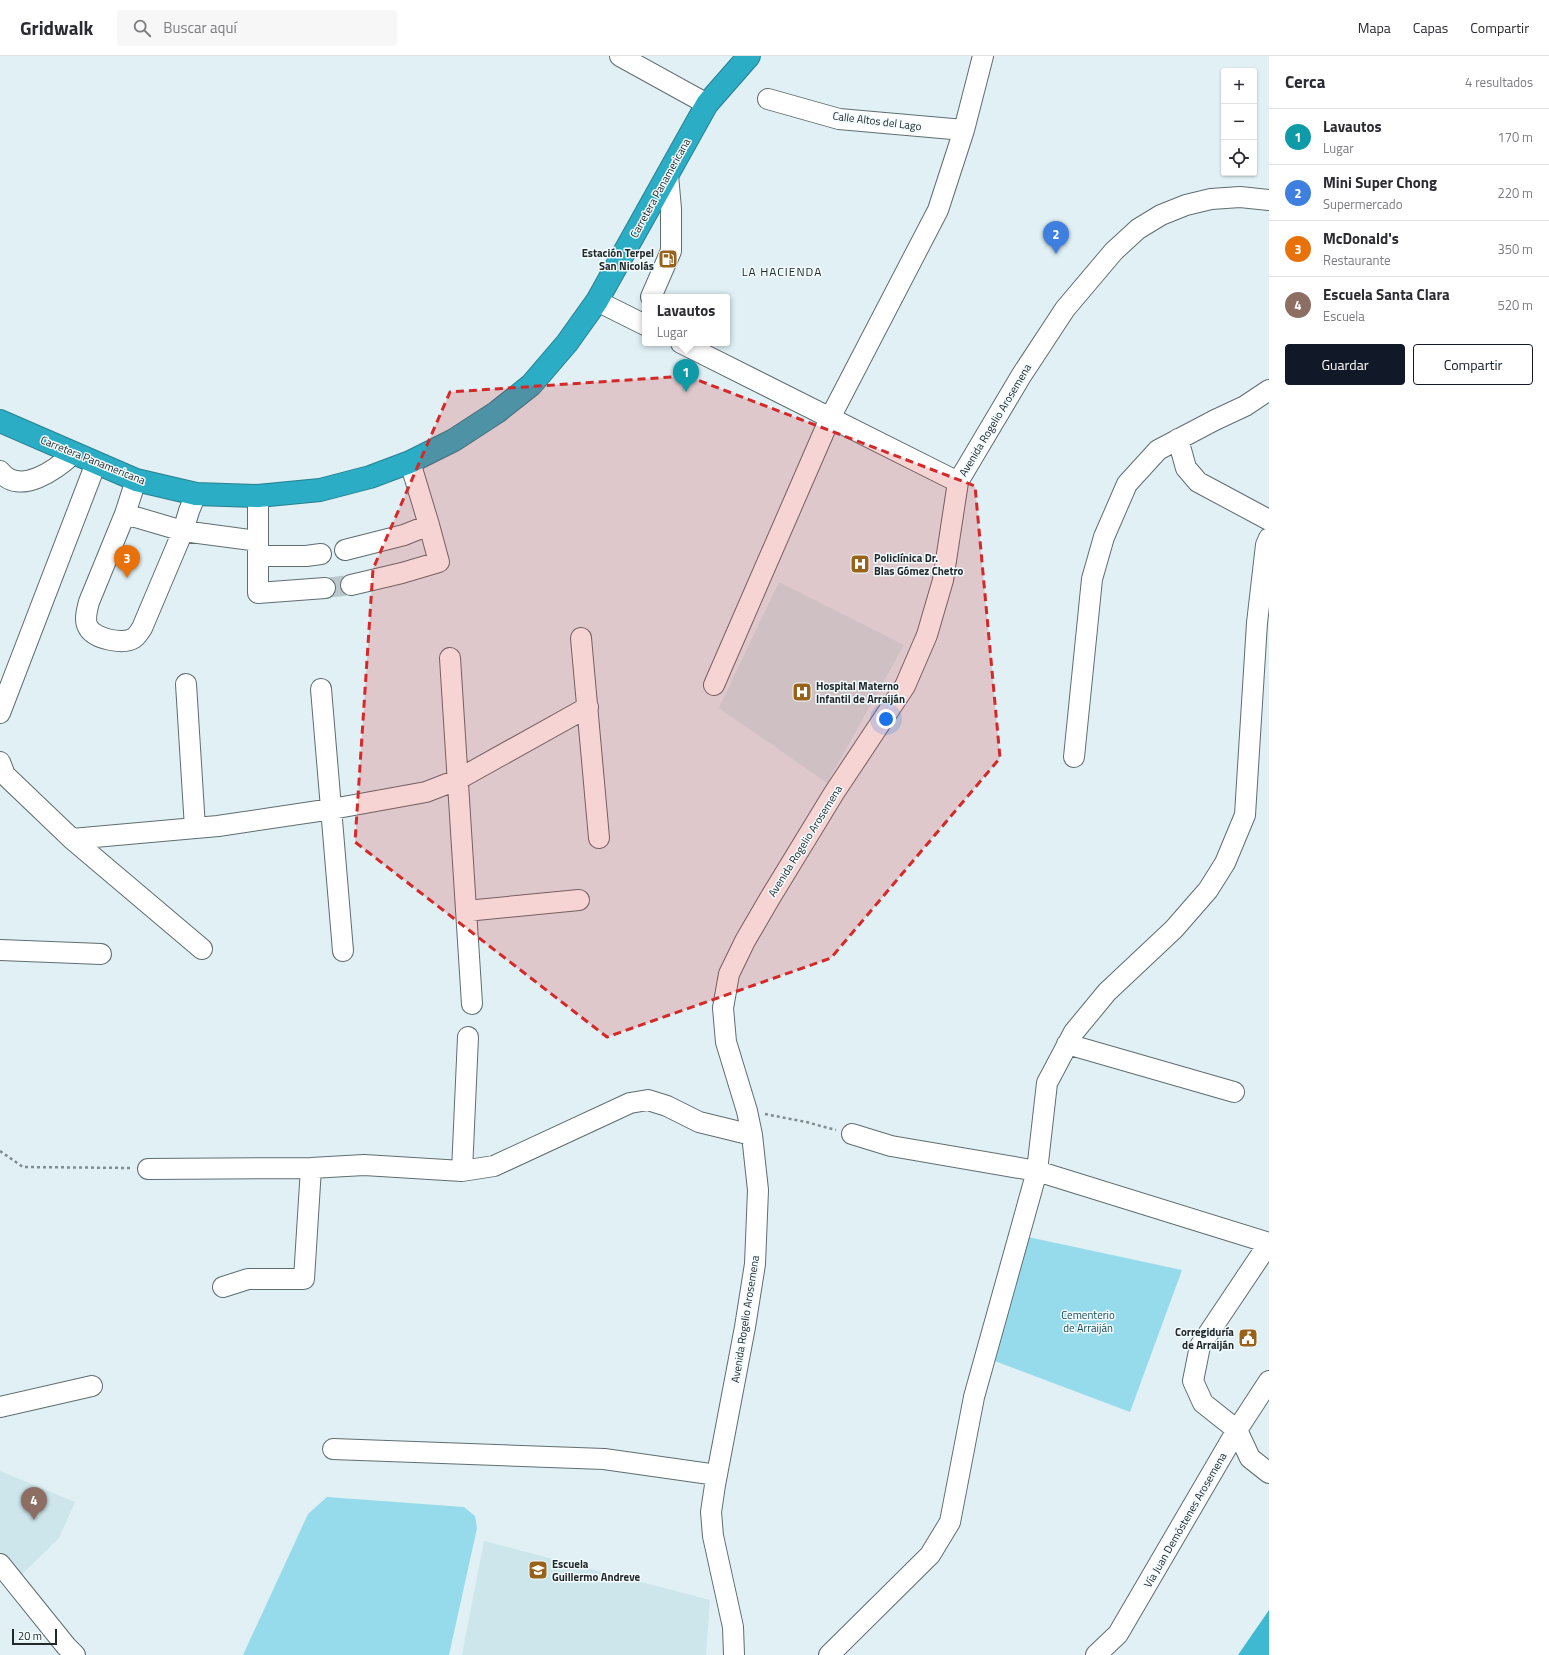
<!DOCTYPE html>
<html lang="es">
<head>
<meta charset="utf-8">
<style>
	body { margin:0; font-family:"Titillium Web",sans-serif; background:#f7f7f7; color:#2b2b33 }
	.controls { position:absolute; right:12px; top:12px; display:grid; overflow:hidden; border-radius:4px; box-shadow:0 1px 3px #0004 }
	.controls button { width:36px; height:36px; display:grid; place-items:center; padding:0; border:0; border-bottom:1px solid #e1e1e2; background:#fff; color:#2b2b33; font:20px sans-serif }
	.scale { position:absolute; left:12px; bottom:10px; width:45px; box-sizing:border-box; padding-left:4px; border:2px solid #23292b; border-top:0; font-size:11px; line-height:14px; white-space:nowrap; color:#23292b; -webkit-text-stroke:3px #f2fcfe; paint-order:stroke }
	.you { position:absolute; left:886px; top:663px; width:14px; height:14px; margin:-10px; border:3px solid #fff; border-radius:50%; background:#1a73e8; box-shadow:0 0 0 6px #1a73e833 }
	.badge { display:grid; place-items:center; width:26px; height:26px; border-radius:50%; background:#111827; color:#fff; font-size:13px; font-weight:700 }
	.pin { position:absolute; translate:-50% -33px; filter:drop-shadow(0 1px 2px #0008) }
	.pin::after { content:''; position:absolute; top:21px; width:14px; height:12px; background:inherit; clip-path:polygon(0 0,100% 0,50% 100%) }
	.popup { position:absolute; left:642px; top:238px; width:88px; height:52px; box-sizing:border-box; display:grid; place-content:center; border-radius:4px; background:#fff; filter:drop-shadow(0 1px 3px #0005); font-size:13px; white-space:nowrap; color:#7c7c81 }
	.popup b { font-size:15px; color:#2b2b33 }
	.popup::after { content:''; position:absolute; left:50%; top:100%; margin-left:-8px; border:8px solid transparent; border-top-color:#fff }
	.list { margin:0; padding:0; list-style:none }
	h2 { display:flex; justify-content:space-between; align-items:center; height:52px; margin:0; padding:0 16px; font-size:17px }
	h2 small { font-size:13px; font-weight:400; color:#7c7c81 }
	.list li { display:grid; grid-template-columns:26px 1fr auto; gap:12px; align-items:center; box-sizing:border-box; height:56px; padding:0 16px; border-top:1px solid #e1e1e2 }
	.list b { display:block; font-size:15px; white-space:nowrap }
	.list p { margin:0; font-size:13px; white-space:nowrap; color:#7c7c81 }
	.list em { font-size:13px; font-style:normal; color:#7c7c81 }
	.actions { display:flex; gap:8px; padding:12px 16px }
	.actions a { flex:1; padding:9px 0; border:1px solid #111827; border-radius:4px; text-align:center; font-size:14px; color:#111827 }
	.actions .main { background:#111827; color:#fff }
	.icon { flex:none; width:22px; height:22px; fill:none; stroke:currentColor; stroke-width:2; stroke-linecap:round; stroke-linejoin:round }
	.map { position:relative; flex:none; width:1269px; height:1599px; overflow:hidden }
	header { display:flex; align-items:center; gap:24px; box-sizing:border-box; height:56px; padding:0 20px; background:#fff; border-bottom:1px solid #e1e1e2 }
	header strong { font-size:19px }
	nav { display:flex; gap:22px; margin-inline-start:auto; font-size:14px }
	.search { width:280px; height:36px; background:#f7f7f7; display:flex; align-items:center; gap:10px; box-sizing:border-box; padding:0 14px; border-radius:4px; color:#7c7c81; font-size:15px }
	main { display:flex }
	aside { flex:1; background:#fff }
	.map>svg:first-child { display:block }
	.built { fill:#cde6ec }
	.green { fill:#96dbeb }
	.forest { fill:#3fb9d1 }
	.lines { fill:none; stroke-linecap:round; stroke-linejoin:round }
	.minor-tunnel { stroke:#bac8cc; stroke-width:20; stroke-dasharray:20 10; stroke-linecap:butt }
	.minor-casing { stroke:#5f6d70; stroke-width:22 }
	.highway-casing { stroke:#287f8f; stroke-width:24 }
	.path { stroke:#818c8f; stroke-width:2.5; stroke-dasharray:3 3; stroke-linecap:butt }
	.minor { stroke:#fff; stroke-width:20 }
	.highway { stroke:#2baec5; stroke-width:22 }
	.marked { fill:#d62828; fill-opacity:0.2; stroke:#d62828; stroke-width:3; stroke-dasharray:8 5; stroke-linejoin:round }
	.labels { text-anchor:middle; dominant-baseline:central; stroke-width:3; stroke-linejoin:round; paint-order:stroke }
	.street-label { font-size:11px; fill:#23292b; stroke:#f2fcfe }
	.poi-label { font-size:11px; font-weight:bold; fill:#23292b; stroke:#f2fcfe; text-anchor:start }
	.park-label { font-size:11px; fill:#134852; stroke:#f2fcfe }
	.neighbourhood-label { font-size:12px; letter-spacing:1px; fill:#23292b; stroke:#f2fcfe }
</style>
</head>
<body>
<header>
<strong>Gridwalk</strong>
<div class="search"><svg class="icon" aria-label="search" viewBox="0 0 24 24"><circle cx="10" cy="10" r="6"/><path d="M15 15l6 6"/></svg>Buscar aquí</div>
<nav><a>Mapa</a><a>Capas</a><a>Compartir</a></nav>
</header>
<main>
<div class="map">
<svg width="1269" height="1599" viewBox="0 0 1269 1599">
	<rect width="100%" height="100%" fill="#e0f0f4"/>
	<!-- built -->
	<path class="built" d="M779,526L904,589L827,727L719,652Z
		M0,1415L75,1446L59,1482L17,1523L0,1502Z
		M484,1485L710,1544L706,1599H462Z"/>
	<!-- green -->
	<path class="green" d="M1028,1181L1182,1214L1130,1356L992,1304Z
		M327,1441L464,1451L475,1460L477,1472L449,1599H243L308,1458Z"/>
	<!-- forest -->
	<path class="forest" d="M1269,1554V1599H1238Z"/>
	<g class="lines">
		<!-- minor-tunnel -->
		<path class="minor-tunnel" d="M325,532L351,529"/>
		<defs>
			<path id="minor" d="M620,0L707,48
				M768,43L839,63L964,74
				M651,241L671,195V153L668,119
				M597,245L645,269
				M681,287L958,426
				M1178,383L1186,412L1198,426L1269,464
				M0,415C19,441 57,413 74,397
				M136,424L125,458L89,546C87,554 84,564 88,571C94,583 123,589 134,582C137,580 140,575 142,572L183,475L189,455L196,438
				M258,440V500H306L321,498
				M125,458L183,475L258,485
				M345,494L404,479L429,469L410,406
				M258,500V537L325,532
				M351,529L402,517L439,506L429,469
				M581,582L599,782
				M450,602L472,948
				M186,628L195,772
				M714,629L830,362L938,154L964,74L983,0
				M321,633L343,895
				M0,657L96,407
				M1074,701L1092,523L1104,481L1127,428L1158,394L1215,364L1245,350L1269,334
				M0,706L5,719L72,783L202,893
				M72,783L218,770L332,753L426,736L457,724L588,651
				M466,855L579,844
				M0,894L101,898
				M1067,988L1234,1036
				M852,1078L891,1090L1037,1115L1269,1187
				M148,1113L311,1112L364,1109L462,1115L494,1110L630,1047L648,1044L667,1050L699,1066L752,1079
				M462,1115L468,981
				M1269,1187L1200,1290L1193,1325L1203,1347L1237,1374L1250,1402L1269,1417
				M223,1231L248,1223H304L311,1112
				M0,1351L92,1330
				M333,1393L604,1403L717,1419
				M0,1508L66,1590L75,1599
				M734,1599L733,1571L713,1480L711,1456L715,1429L745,1271L755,1208L758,1134L752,1079L747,1055L726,986L723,952L729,918L745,885L770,842L834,737L905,630L927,579L943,524L958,426L1021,320L1065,253L1114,195L1138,173L1161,159L1186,149L1211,143L1240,141L1269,144
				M829,1599L930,1499L950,1466L974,1341L1037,1115L1047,1027L1074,976L1107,936L1174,873L1208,834L1225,807L1245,759L1257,567L1266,489L1269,482
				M1096,1599L1118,1578L1237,1374L1269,1325"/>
			<path id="highway" d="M0,365L136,424L196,438L258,440L320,434L370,421L410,406L454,384L497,356L531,329L567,287L597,245L707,48L749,0"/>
		</defs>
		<!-- minor casing -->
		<use href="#minor" class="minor-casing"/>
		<!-- highway casing -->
		<use href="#highway" class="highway-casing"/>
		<!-- path -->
		<path class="path" d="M765,1058L806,1066L836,1074
			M0,1095L23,1111L133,1112"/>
		<!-- minor -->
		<use href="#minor" class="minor"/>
		<!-- highway -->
		<use href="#highway" class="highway"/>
	</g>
	<!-- marked area -->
	<path class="marked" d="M687,320L975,430L1000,702L831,902L607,981L355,786L373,513L450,336Z"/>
	<!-- icons -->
	<defs>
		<symbol id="fuel-square" viewBox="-11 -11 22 22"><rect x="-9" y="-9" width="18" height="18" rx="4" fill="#98621a" stroke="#f2fcfe"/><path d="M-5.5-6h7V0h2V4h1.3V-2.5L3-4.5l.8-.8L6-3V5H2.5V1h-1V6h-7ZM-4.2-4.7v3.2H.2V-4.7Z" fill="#fff"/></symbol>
		<symbol id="hospital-square" viewBox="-11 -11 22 22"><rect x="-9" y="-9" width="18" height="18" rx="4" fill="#98621a" stroke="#f2fcfe"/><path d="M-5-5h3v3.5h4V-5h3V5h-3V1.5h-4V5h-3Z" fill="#fff"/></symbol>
		<symbol id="civic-square" viewBox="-11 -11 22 22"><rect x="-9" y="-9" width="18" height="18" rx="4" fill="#98621a" stroke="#f2fcfe"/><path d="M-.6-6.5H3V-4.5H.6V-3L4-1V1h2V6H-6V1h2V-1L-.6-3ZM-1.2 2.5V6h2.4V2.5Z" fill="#fff"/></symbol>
		<symbol id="school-square" viewBox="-11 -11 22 22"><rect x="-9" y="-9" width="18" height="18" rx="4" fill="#98621a" stroke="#f2fcfe"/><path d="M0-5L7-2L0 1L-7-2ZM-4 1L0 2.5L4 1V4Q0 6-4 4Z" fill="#fff"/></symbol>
	</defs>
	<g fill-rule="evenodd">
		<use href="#fuel-square" x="657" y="192" width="22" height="22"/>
		<use href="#hospital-square" x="849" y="497" width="22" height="22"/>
		<use href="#hospital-square" x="791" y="625" width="22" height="22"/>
		<use href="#civic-square" x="1237" y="1271" width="22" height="22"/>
		<use href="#school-square" x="527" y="1503" width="22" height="22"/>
	</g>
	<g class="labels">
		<!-- street labels -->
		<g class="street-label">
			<text transform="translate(877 65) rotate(7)">Calle Altos del Lago</text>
			<text transform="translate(660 132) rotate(-61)">Carretera Panamericana</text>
			<text transform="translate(995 364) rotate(-59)">Avenida Rogelio Arosemena</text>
			<text transform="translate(93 404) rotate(22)">Carretera Panamericana</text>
			<text transform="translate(805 785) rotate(-58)">Avenida Rogelio Arosemena</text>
			<text transform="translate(745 1263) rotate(-81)">Avenida Rogelio Arosemena</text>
			<text transform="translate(1185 1464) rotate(-60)">Vía Juan Demóstenes Arosemena</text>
		</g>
		<!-- poi labels -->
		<g class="poi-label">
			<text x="654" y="197" text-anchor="end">Estación Terpel<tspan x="654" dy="13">San Nicolás</tspan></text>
			<text x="874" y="502">Policlínica Dr.<tspan x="874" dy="13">Blas Gómez Chetro</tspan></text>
			<text x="816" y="630">Hospital Materno<tspan x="816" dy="13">Infantil de Arraiján</tspan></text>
			<text x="1234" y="1276" text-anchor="end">Corregiduría<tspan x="1234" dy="13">de Arraiján</tspan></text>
			<text x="552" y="1508">Escuela<tspan x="552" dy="13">Guillermo Andreve</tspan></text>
		</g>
		<!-- park labels -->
		<g class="park-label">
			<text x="1088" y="1259">Cementerio<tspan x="1088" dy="13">de Arraiján</tspan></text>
		</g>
		<!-- neighbourhood labels -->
		<g class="neighbourhood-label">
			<text x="782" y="215">LA HACIENDA</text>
		</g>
	</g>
</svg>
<div class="controls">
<button>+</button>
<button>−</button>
<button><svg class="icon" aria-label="locate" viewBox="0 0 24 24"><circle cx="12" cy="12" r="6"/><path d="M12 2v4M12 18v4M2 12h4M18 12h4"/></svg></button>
</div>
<div class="scale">20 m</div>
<div class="you"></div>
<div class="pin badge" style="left:686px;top:336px;background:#0f9aa8">1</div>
<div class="popup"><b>Lavautos</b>Lugar</div>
<div class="pin badge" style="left:1056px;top:198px;background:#3f7fe0">2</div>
<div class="pin badge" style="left:127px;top:522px;background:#e8710a">3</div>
<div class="pin badge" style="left:34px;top:1464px;background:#8d6e63">4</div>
</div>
<aside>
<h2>Cerca<small>4 resultados</small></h2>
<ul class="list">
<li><span class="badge" style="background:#0f9aa8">1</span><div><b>Lavautos</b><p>Lugar</p></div><em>170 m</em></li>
<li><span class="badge" style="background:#3f7fe0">2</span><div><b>Mini Super Chong</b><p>Supermercado</p></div><em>220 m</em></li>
<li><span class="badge" style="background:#e8710a">3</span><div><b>McDonald's</b><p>Restaurante</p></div><em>350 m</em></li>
<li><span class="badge" style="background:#8d6e63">4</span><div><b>Escuela Santa Clara</b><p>Escuela</p></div><em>520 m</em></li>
</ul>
<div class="actions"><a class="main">Guardar</a><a>Compartir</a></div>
</aside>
</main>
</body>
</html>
